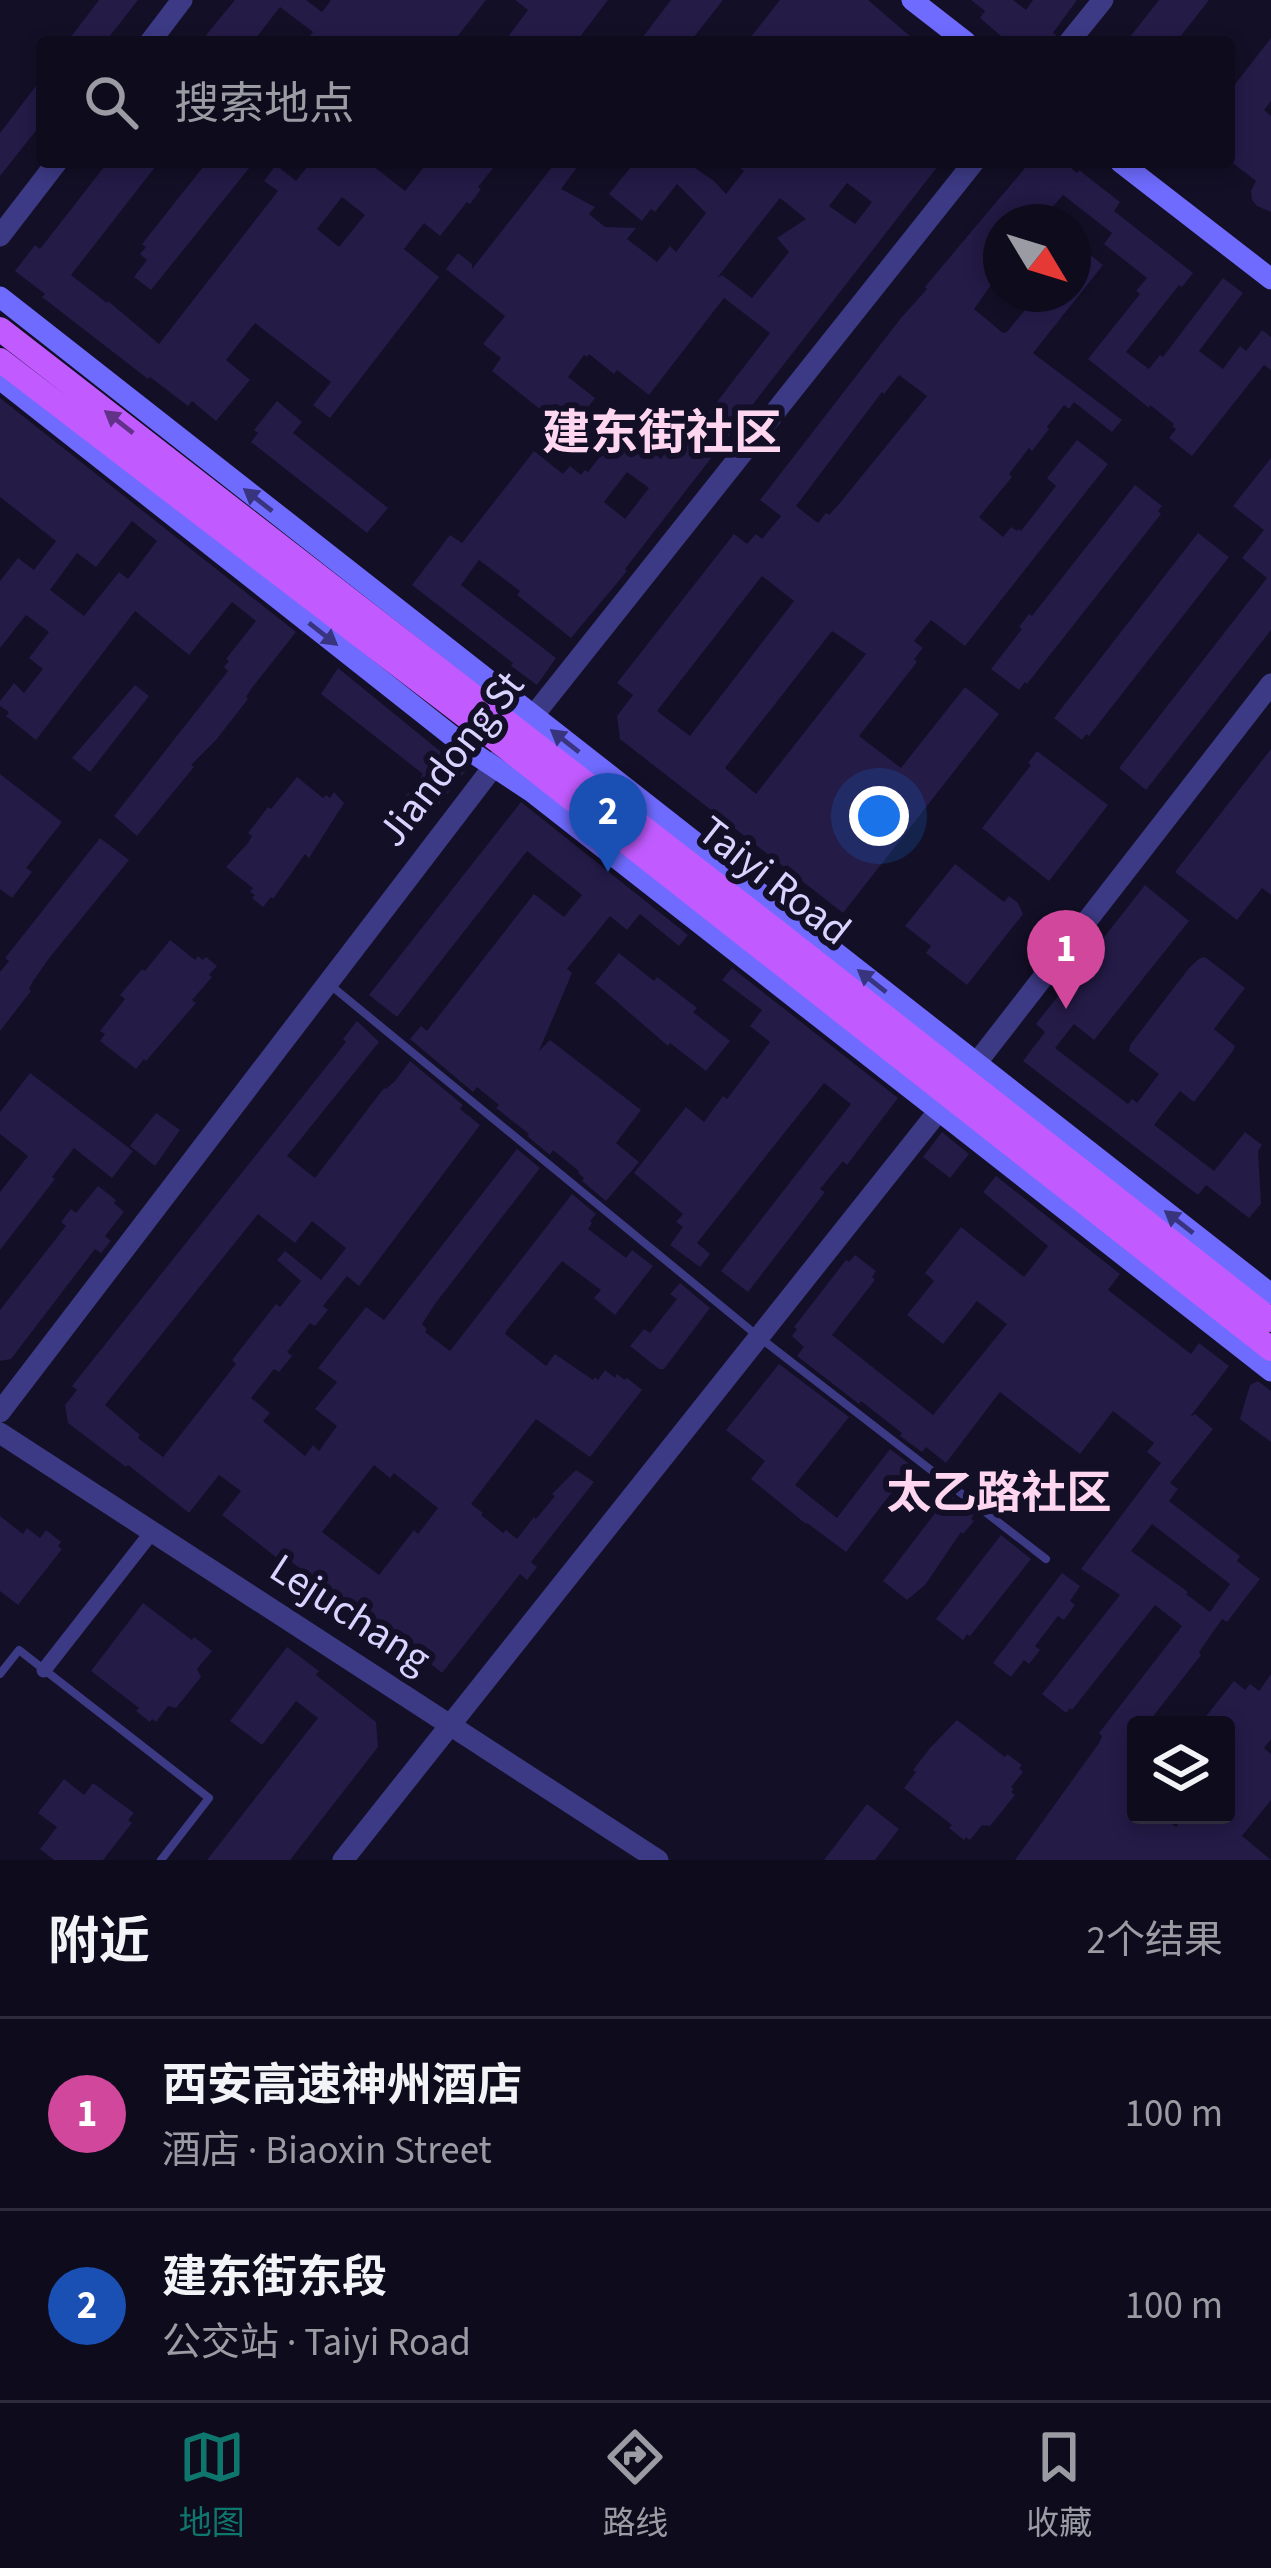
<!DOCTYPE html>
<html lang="zh">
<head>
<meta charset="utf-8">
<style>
	body { margin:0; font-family:"Source Sans 3","Noto Sans SC",sans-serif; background:#1c1929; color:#f1f3f6 }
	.controls { position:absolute; right:36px; bottom:36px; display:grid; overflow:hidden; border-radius:12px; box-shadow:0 6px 18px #0003 }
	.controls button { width:108px; height:108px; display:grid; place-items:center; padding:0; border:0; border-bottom:3px solid #2e2b3b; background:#0e0b1c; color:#f1f3f6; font:60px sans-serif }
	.compass { position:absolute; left:983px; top:204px; width:108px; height:108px; border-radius:50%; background:#0e0b1c; box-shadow:0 6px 18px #0003; rotate:128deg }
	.you { position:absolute; left:879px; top:816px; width:42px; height:42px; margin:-30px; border:9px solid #fff; border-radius:50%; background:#1a73e8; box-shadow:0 0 0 18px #1a73e833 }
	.badge { display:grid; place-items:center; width:78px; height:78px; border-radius:50%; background:#0f766e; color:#fff; font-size:39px; font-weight:700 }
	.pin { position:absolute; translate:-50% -99px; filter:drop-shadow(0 3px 6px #0008) }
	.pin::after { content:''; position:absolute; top:63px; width:42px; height:36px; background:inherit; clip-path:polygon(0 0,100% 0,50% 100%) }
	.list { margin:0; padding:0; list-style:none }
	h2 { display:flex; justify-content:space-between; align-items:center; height:156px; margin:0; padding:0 48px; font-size:51px }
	h2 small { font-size:39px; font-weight:400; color:#9b9ba3 }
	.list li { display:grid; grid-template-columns:78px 1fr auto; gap:36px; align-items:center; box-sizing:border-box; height:192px; padding:0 48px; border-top:3px solid #2e2b3b }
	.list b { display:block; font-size:45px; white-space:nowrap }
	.list p { margin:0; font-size:39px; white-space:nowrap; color:#9b9ba3 }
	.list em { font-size:39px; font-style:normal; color:#9b9ba3 }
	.icon { flex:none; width:66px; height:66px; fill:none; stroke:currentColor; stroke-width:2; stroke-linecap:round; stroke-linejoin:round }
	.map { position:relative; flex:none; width:1271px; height:1860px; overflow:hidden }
	.search { position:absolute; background:#0e0b1c; box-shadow:0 6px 18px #0003; left:36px; right:36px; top:36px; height:132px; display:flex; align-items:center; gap:30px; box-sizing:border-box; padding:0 42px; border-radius:12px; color:#9b9ba3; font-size:45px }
	.sheet { height:540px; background:#0e0b1c }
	nav { display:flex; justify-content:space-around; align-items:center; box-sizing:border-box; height:168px; border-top:3px solid #2e2b3b; background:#0e0b1c; font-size:33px; color:#9b9ba3 }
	nav a { display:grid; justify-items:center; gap:6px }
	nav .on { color:#0f766e }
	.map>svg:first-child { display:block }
	.building { fill:#241b47; fill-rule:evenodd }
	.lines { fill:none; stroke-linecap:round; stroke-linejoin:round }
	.service { stroke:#3d3a85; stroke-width:8 }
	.minor { stroke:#3d3a85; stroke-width:15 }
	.tertiary { stroke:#3d3a85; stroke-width:21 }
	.secondary { stroke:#6f6bff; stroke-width:21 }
	.primary { stroke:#c25bff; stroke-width:24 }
	.oneway { fill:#623188 }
	.oneway2 { fill:#38347d }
	.labels { text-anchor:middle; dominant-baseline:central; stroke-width:12; stroke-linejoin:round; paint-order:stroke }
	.street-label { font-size:42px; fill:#d9d4ff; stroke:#130f26 }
	.neighbourhood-label { font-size:45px; font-weight:bold; fill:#ffd6f0; stroke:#130f26 }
	.quarter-label { font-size:48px; font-weight:bold; fill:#ffd6f0; stroke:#130f26 }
</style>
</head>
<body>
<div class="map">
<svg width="1271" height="1860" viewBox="0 0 1271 1860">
	<rect width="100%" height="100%" fill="#130f26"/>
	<!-- building -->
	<path class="building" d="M99,0H138L105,42H67Z
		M235,0H306L322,12L331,0H486L453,42H305L313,32L280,7L253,42H215L206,35Z
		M515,0H608L576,42H504L528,10Z
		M671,0H723L690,42H639Z
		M780,0H868L917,42H747Z
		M971,0H1013L1026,10L1033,0H1077L1053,33L1056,35L1054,42H1008L980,18L985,11Z
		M1159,0H1209L1176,42H1126Z
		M1271,38V101L1264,110L1271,116V212L1257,206L1252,200L1251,191L1256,181L1229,160V92Z
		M42,78V123L0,176V133Z
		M108,162H159L71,275L107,303L108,301L159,344L278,191L264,181L276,165L296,181L311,162H368L405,191L428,162H498L478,187L481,189L470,204L467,202L440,236L424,223L404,249L439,277L330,418L313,405L331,382L255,323L226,360L250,380L216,421L192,401L188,406L150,377L148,379L42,297L45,294L15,271L35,245L40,249ZM342,197L365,215L339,247L317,229Z
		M207,162H254L151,290L134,277L147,260L140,254L146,247L142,244Z
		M556,162H581L561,189L595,207L589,214L605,227L636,228L627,239L657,262L670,246L676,252L706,213L677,184L655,212L651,209L642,221L609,194L635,162H686L714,181L726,194L744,171L732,162H941L625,569L627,571L571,638L517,595L520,591L479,560L461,585L556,658L537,685L511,666L513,663L412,585L450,535L462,543L534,451L563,474L570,466L581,475L585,470L588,472L622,429L661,459L672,444L680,450L770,333L724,298L649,395L617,370L614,374L589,354L587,357L584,355L568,377L595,398L563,439L544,425L550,417L492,371L501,358L483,344L505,316L446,269L458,253L472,264V269ZM847,183L872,202L855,224L829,206ZM780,198L806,219L777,238L789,252L752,298L722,275L717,278ZM627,472L649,488L625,519L604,502Z
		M1030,162H1064L1077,173L1079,170L1120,202L1114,211L1193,273L1182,287L1179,285L1126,352L1149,369L1160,355L1163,357L1223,278L1243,293L1199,351L1223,369L1240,346L1246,351L1262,330L1271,337V370L1264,365L1192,456L1169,438L1176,429L1172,426L1174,424L1150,405L1149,408L1088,359L1140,294L1136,291L1147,278L1104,244L1112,233L1063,195L1039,222H1001V271L974,309L1003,333L1007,332L1038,294H1073V241L1103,265L1033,353L1122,420L1112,432L1074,402L1069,409L1064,405L1047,427L1049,429L1032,451L1029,448L1009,474L1012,477L979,517L1003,537L1011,527L1017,531L1019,529L1021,531L1056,486L1047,478L1077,440L1108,464L965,646L931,620L914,641L923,648L914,659L917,662L859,736L901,768L965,687L999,714L843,913L620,739L617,716L633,695L617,683L734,534L747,544L756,534L762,539L781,516L760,500L901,318L927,289L925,287L934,276ZM899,375L927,396L839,504L829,515L826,513L818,523L796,506L882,392L884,394ZM762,576L794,601L690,736L657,711ZM832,631L866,654L756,794L725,768Z
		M0,398L296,632L251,689L246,697L248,699L216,740L191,765L194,767L137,836L114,816L228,671L224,667L229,661L226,659L256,621L232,602L189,655L135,611L36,740L6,716L9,712L0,706V701L14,683L24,693L43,669L29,658L49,632L26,615L0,648V581L18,558L34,570L56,541L0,497ZM132,521L157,541L128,579L119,572L84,616L50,590L77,553L96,567Z
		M277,401L302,422L293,433L388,508L367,533L251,442L258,433L254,430Z
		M1271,458V630L1146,790L1119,768L1267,578L1242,558L1264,530L1233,506Z
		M1135,485L1162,506L1158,511L1161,514L1027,684L1025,682L1019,690L991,669L1022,629L1019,627L1029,614L1032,616Z
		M1198,533L1229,557L1089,736L1086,734L1082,740L1054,718Z
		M338,668L446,756L448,753L467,769L418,830L394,811L423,774L321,694Z
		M135,685L149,696L90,772L72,758Z
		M1271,749V895L1262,888L1237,920L1175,872Z
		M1037,751L1108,805L1049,881L982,828L1031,765L1028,763Z
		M0,774L62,822L26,868L32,872L12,898L0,889Z
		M297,777L323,798L326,795L330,798L334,792L344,803L309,858L305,854L273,899L271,897L263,907L252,898L255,895L250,892L253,888L226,867L248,843L252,836L248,833L268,807L271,809Z
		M521,802L688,935L679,946L640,914L627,930L610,916L567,969L572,973L539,1051L550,1040L641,1110L616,1143L639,1162L606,1201L582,1181L584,1178L578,1173L579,1171L553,1150L550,1155L527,1136L529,1134L496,1108L499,1105L477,1087L473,1092L410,1039L421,1026L427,1031L534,894L564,917L582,895L527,851L397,1017L369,995Z
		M100,838L129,860L50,957L33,981L29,989L31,991L0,1031V972L9,961L5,958Z
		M955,864L1004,902L1009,896L1018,903L1023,914L967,985L926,953L931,946L905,926Z
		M1145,885L1189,921L1094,1040L1074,1024L1055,1048L1128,1104L1132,1099L1137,1103L1159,1074L1129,1051L1130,1045L1189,968L1200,958L1205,957L1245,988L1214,1029L1235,1046L1233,1051L1194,1102L1180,1091L1154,1125L1214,1171L1245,1132L1262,1145L1258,1151L1261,1204L1249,1218L1206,1185L1198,1195L1023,1061L1045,1032L1036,1024Z
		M170,940L195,960L198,956L203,960L206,957L217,966L209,975L212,977L192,1000L196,1003L146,1061L144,1059L136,1069L100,1041L105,1034L100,1031L125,999L120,995L142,969L145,971Z
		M619,953L654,981L657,977L697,1008L693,1012L730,1041L706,1071L670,1043L668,1046L595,983Z
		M732,968L898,1098L847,1165L843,1161L820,1189L825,1192L748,1292L721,1271L851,1104L824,1083L697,1243L710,1254L700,1267L670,1245L683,1227L676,1222L683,1214L634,1173L686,1107L704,1122L723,1096L727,1099L770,1042L750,1026L762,1010L722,980Z
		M357,1021L379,1042L287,1156L315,1178L384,1088L386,1089L395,1081L410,1061L463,1105L460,1109L480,1125L359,1286L347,1276L323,1306L328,1310L315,1326L310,1323L287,1352L292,1356L279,1372L274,1369L251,1398L270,1413L263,1421L305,1456L313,1445L319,1451L337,1426L315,1409L337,1382L318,1368L366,1307L384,1320L517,1149L540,1168L435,1304L422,1324L427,1329L425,1332L450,1351L572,1194L596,1214L590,1221L592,1223L588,1229L626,1258L632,1250L653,1266L615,1315L594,1298L601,1290L562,1261L507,1330L505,1334L546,1366L555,1354L593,1380L595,1377L598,1380L605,1370L615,1378L617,1374L625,1380L627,1378L642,1390L590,1457L536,1419L471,1504L483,1513L481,1515L503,1533L506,1530L517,1539L534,1517L536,1519L555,1496L552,1494L576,1470L594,1482L531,1562L537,1567L527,1580L520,1574L442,1673L410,1647L406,1653L379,1632L377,1634L345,1610L348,1606L284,1556L281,1561L222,1515L241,1491L219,1475L189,1513L128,1465L126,1467L68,1423L65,1405L77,1390L72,1386L346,1042L343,1039ZM258,1214L295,1243L312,1221L346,1248L321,1280L285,1251L277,1260L301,1281L280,1307L276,1304L232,1360L236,1364L163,1457L138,1438L140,1435L105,1405ZM374,1465L390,1478L394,1473L438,1508L418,1534L414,1530L379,1575L322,1532Z
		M30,1073L133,1151L112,1178L74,1148L52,1177L55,1179L0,1250V1192L28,1156L0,1134V1112Z
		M156,1113L180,1130L155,1166L130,1146Z
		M942,1132L969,1154L950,1178L923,1157Z
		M996,1176L1120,1274L1108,1290L1191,1354L1199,1343L1229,1366L1190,1417L1195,1414L1213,1429L1170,1483L1178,1489L1169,1501L1240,1556L1237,1561L1260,1579L1227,1622L1222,1619L1199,1652L1201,1655L1147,1724L1136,1715V1815H1160L1176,1827L1186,1815H1226V1725H1199L1234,1681L1245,1690L1250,1684L1259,1691L1271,1674V1739L1264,1748L1271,1754V1800L1242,1836L1271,1860H1015L1099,1743L1102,1736L1099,1733L1182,1626L1155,1605L1072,1710L1070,1708L1066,1713L1042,1694L1120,1595L1081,1569L1161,1463L1147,1452L1154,1443L1113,1411L1080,1454L1000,1392L946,1463L926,1447L922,1452L900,1436L902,1433L861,1401L859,1404L797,1356L804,1347L792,1336L797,1329L794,1327L846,1260L849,1262L855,1255L876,1271L872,1277L875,1280L832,1335L933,1415L1007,1324L977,1301L943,1344L907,1315L934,1281L925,1273L961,1227L1024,1277L1048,1246L983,1192ZM1152,1524L1230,1584L1210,1612L1186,1594L1188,1592L1131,1551Z
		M98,1186L116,1200L114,1203L124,1212L105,1236L111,1241L101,1253L95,1249L11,1359L0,1361V1310L66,1226L61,1222L71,1209L76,1213Z
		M680,1283L710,1308L664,1369H659L630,1346L644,1329L650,1333L677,1299L670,1294Z
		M779,1364L849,1417L795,1485L837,1518L890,1449L912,1466L846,1552L807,1523L806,1524L751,1479L765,1461L726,1430Z
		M1258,1381L1271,1391V1442L1240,1419L1250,1385Z
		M953,1497L974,1514L971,1519L974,1521L963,1534L961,1532L925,1585L907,1600L883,1581L946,1499L950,1502Z
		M0,1516L23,1534L27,1528L40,1538L46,1530L61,1542L58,1546L62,1549L18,1605L0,1591Z
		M1001,1535L1031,1559L970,1636L967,1634L963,1640L936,1619Z
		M1062,1573L1080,1586L1070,1601L1075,1605L1064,1620L1058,1616L1035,1646L1040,1650L1029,1664L1024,1660L1011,1677L993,1663Z
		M143,1603L192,1640L194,1637L212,1651L197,1669L201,1677L176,1708L168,1706L156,1722L152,1719L150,1722L136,1711L139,1708L91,1671Z
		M287,1647L319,1671L316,1675L376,1722L378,1747L290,1860H207L318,1718L296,1701L262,1745L230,1721Z
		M957,1720L1005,1757L1007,1754L1022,1765L1019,1768L1023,1772L1011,1787L1014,1789L1011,1792L1015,1795L1007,1805L990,1826L982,1825L970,1840L966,1837L964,1840L949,1828L952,1825L904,1788L916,1772L913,1770L930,1748Z
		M64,1779L84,1795L93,1783L134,1813L128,1820L132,1823L103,1860H54L40,1849L57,1827L38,1813Z
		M867,1804L899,1829L875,1860H824Z"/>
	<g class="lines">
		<!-- service -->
		<path class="service" d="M329,984L759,1337L1046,1559
			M0,1674L19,1650L209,1798L161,1860"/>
		<!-- minor -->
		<path class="minor" d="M44,1670L152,1532"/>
		<!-- tertiary -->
		<path class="tertiary" d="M150,42L182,0
			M1069,42L1103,0
			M0,236L57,162
			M522,730L974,162
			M0,1412L503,754
			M0,1433L658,1860
			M343,1860L964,1079L1271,684"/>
		<!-- secondary -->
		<path class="secondary" d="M912,0L966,42
			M1120,162L1271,279
			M0,297L1271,1294
			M0,379L476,755L532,792L1271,1371"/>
		<!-- primary -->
		<path class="primary" d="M0,329L775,930L1271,1320
			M0,360L507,748L1271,1349"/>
	</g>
	<!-- one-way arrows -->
	<defs><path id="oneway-solid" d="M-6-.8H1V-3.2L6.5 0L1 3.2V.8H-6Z" transform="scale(3)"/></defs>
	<use class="oneway" href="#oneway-solid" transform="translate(119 422) rotate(-142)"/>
	<g class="oneway2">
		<use href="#oneway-solid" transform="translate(258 500) rotate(-142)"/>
		<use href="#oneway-solid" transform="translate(323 634) rotate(38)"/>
		<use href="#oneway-solid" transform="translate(565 741) rotate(-142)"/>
		<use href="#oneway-solid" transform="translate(872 981) rotate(-142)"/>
		<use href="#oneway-solid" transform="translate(1179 1222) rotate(-142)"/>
	</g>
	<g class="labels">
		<!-- street labels -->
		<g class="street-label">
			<text transform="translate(451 759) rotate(-52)">Jiandong St</text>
			<text transform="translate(774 881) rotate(38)">Taiyi Road</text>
			<text transform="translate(350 1614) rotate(33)">Lejuchang</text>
		</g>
		<!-- neighbourhood labels -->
		<g class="neighbourhood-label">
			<text x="999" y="1494">太乙路社区</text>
		</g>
		<!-- quarter labels -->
		<g class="quarter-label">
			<text x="662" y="434">建东街社区</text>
		</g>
	</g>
</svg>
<div class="controls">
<button><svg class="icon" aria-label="layers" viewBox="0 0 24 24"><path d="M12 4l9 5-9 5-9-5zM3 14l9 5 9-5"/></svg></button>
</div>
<svg class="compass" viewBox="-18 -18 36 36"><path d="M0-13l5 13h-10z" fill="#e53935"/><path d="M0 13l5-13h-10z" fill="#9b9ba3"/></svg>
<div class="you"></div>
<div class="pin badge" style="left:1066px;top:1009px;background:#d1479c">1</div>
<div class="pin badge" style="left:608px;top:872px;background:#1a4fb4">2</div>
<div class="search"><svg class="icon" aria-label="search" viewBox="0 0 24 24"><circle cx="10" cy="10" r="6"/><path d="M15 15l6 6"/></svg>搜索地点</div>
</div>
<section class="sheet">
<h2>附近<small>2个结果</small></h2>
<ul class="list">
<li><span class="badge" style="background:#d1479c">1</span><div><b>西安高速神州酒店</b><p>酒店 · Biaoxin Street</p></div><em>100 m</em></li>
<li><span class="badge" style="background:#1a4fb4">2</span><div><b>建东街东段</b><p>公交站 · Taiyi Road</p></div><em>100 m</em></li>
</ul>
</section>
<nav>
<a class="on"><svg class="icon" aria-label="map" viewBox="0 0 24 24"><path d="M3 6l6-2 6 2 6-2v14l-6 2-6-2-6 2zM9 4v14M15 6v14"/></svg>地图</a>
<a><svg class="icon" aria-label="directions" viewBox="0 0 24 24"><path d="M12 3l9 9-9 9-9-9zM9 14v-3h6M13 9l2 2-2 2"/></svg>路线</a>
<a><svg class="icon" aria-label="saved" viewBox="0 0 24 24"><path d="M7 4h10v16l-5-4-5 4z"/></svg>收藏</a>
</nav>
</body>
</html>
